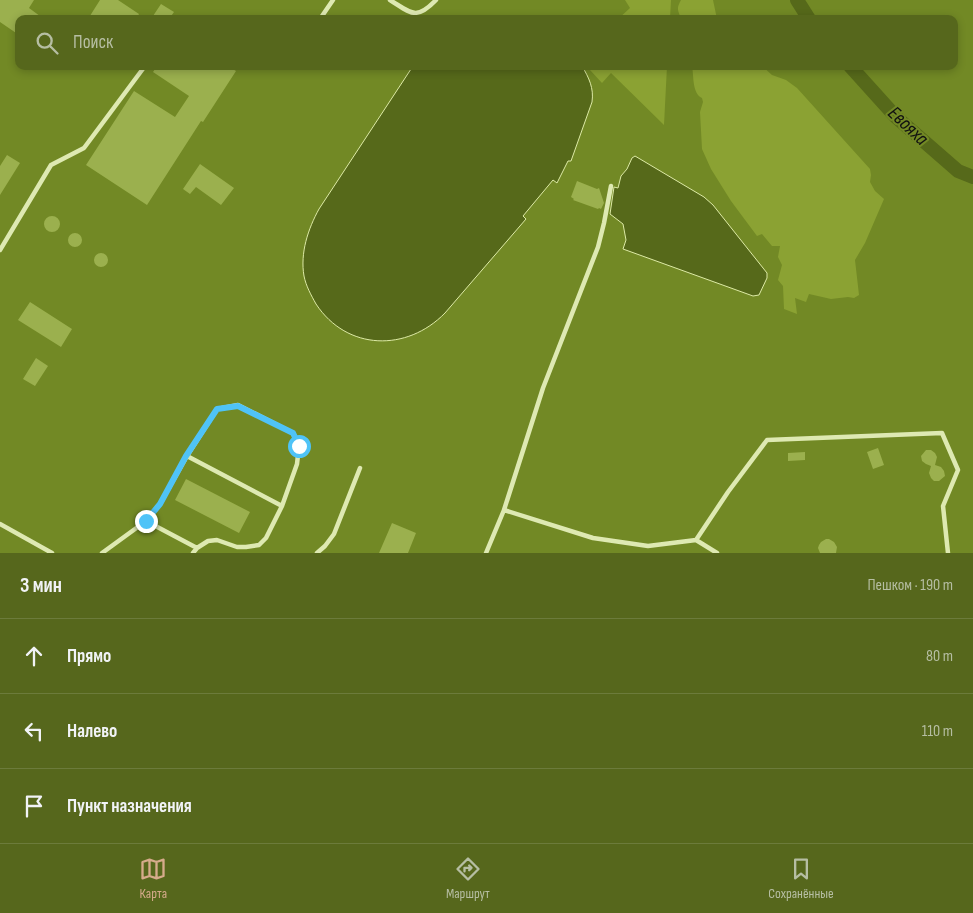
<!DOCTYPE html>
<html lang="ru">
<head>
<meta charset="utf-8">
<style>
	body { margin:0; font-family:"Sofia Sans Condensed",sans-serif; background:#5f6f29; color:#f1f3f6 }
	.stop { position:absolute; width:15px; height:15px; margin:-11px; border:4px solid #4fc3f7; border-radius:50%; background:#fff }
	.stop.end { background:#4fc3f7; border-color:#fff; box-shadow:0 1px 5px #0008 }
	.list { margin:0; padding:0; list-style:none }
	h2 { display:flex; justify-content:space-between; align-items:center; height:65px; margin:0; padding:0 20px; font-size:21px }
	h2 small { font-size:16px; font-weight:400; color:#b6bea3 }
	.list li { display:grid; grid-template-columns:32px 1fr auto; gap:15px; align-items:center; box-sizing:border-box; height:75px; padding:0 20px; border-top:1px solid #6c7b3b }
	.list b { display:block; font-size:19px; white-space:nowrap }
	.list em { font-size:16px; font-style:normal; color:#b6bea3 }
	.icon { flex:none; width:28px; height:28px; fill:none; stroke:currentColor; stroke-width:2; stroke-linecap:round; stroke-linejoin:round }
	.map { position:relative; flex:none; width:973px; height:553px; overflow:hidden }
	.search { position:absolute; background:#56671c; box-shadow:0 2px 8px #0003; left:15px; right:15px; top:15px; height:55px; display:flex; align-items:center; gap:12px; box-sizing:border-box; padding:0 18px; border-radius:10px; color:#b6bea3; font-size:19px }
	.sheet { height:290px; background:#56671c }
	nav { display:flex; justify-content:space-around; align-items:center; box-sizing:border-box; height:70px; border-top:1px solid #6c7b3b; background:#56671c; font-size:14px; color:#b6bea3 }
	nav a { display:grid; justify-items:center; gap:2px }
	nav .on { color:#d6ab8b }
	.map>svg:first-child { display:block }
	.green { fill:#8ba233 }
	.water { fill:#56691a; stroke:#ddeaa6 }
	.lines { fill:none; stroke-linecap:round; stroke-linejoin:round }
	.river { stroke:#56691a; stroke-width:14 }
	.building { fill:#9bb04e }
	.service { stroke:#dee9b2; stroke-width:4.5 }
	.route { stroke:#4fc3f7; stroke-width:6 }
	.labels { text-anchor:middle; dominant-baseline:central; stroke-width:4; stroke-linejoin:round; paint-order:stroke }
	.water-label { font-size:20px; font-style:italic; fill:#111; stroke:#728925 }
</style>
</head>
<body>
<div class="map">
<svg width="973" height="553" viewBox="0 0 973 553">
	<rect width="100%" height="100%" fill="#728925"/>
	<!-- green -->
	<path class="green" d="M625,0H671L670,19H618L630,8Z
		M681,0H713L717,19H681C678,10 676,9 681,0Z
		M588,66H667L664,125L611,73L602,83L590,70Z
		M692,66H762L772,75L786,80L797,88L870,169L871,175L870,182L875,191L884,199L865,243L855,260L859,295L854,298L848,297L831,299L809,294L806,302L795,298L797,314L784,309L783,286L778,280L782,265L778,257L780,246H772L762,234L757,236L731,201L711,169L702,149L700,112L703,102L702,98C692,93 694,77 692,66Z"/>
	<!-- water -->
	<path class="water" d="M413,66H582C589,78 594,88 592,102L571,161H568L557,183L553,180L523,216L526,219L445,313C407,352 347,351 316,304C311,295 306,286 304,276C300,253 308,229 319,209Z
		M635,156L704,197L713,205L767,273V278L759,295L753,296L623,249L626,240L623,224L610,214L614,187L618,188L621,176L627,169L632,158Z"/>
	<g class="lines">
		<!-- river -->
		<path class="river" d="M797,0L809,19
			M850,66L896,117L958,171L973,177"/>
	</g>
	<!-- building -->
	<path class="building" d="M0,0H34L29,8L44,19H19V35L0,22Z
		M100,0H118L139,14L136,19H88Z
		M161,4L174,12L169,19H151Z
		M157,66H228L236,71L203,122L201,121L147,205L86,165L134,91L175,117L189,96L153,72Z
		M7,155L20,163L0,195V166Z
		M200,164L234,188L221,205L196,187L190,194L183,189Z
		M577,181L597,189L599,188L604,203L601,209L599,208L598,209L573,200L574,199L571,197Z
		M44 224a8 8 0 1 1 16 0a8 8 0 1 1-16 0Z
		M68 240a7 7 0 1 1 14 0a7 7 0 1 1-14 0Z
		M94 260a7 7 0 1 1 14 0a7 7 0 1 1-14 0Z
		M30,302L72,329L61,347L18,320Z
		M36,358L48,366L35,386L23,379Z
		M878,448L884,465L873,469L867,452Z
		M926,450H931L935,453L937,457L935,465L941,467L944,471L945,476L939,481H934L931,478L929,473L931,466L926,464L922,461L921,456Z
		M805,452V460L788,461V453Z
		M186,479L250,512L239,533L175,500Z
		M392,523L416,533L408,553H379Z
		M826,539H829L834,542L837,547L836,553H820L818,548L819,545L821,542Z"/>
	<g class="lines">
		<!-- service -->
		<path class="service" d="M390,0C411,13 416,21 436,0
			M320,19L333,0
			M611,186L604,223L598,247L543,388L504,510L593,538L648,546L696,540L717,553
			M0,250L51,165L84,148L145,66
			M187,456L282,506
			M146,521L197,548
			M0,524L52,553
			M696,540L728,492L767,440L942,433L958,470L943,506L948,553
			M102,553L146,521L160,504L187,456L217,409L238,405L293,433L299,446L297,464L282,506L266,538L259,545L246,547H237L217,540L208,541L197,548L193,553
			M317,553L325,546L334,534L360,468
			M486,553L504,510"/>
	</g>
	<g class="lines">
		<!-- route -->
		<path class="route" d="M146,521L160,504L186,456L217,409L238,406L293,433L299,446"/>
	</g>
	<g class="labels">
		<!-- water labels -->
		<g class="water-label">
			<text transform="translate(908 126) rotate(43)">Евояха</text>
		</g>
	</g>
</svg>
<div class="stop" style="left:299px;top:446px"></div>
<div class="stop end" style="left:146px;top:521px"></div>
<div class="search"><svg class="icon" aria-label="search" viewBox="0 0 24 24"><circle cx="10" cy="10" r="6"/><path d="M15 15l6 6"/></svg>Поиск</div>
</div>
<section class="sheet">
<h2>3 мин<small>Пешком · 190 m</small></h2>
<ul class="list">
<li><svg class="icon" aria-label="ahead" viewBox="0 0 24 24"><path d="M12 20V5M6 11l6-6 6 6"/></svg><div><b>Прямо</b></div><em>80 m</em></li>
<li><svg class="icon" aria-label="left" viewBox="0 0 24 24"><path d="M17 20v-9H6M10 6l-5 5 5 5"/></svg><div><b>Налево</b></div><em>110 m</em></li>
<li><svg class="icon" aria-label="arrive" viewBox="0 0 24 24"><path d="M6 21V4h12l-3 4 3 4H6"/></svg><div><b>Пункт назначения</b></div></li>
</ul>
</section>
<nav>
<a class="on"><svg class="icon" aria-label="map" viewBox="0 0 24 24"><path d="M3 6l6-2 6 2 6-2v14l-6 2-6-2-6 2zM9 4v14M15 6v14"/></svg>Карта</a>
<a><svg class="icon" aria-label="directions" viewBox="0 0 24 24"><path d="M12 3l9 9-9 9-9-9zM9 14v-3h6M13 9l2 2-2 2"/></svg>Маршрут</a>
<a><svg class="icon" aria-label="saved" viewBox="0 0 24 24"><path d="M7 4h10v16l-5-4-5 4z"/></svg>Сохранённые</a>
</nav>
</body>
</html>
